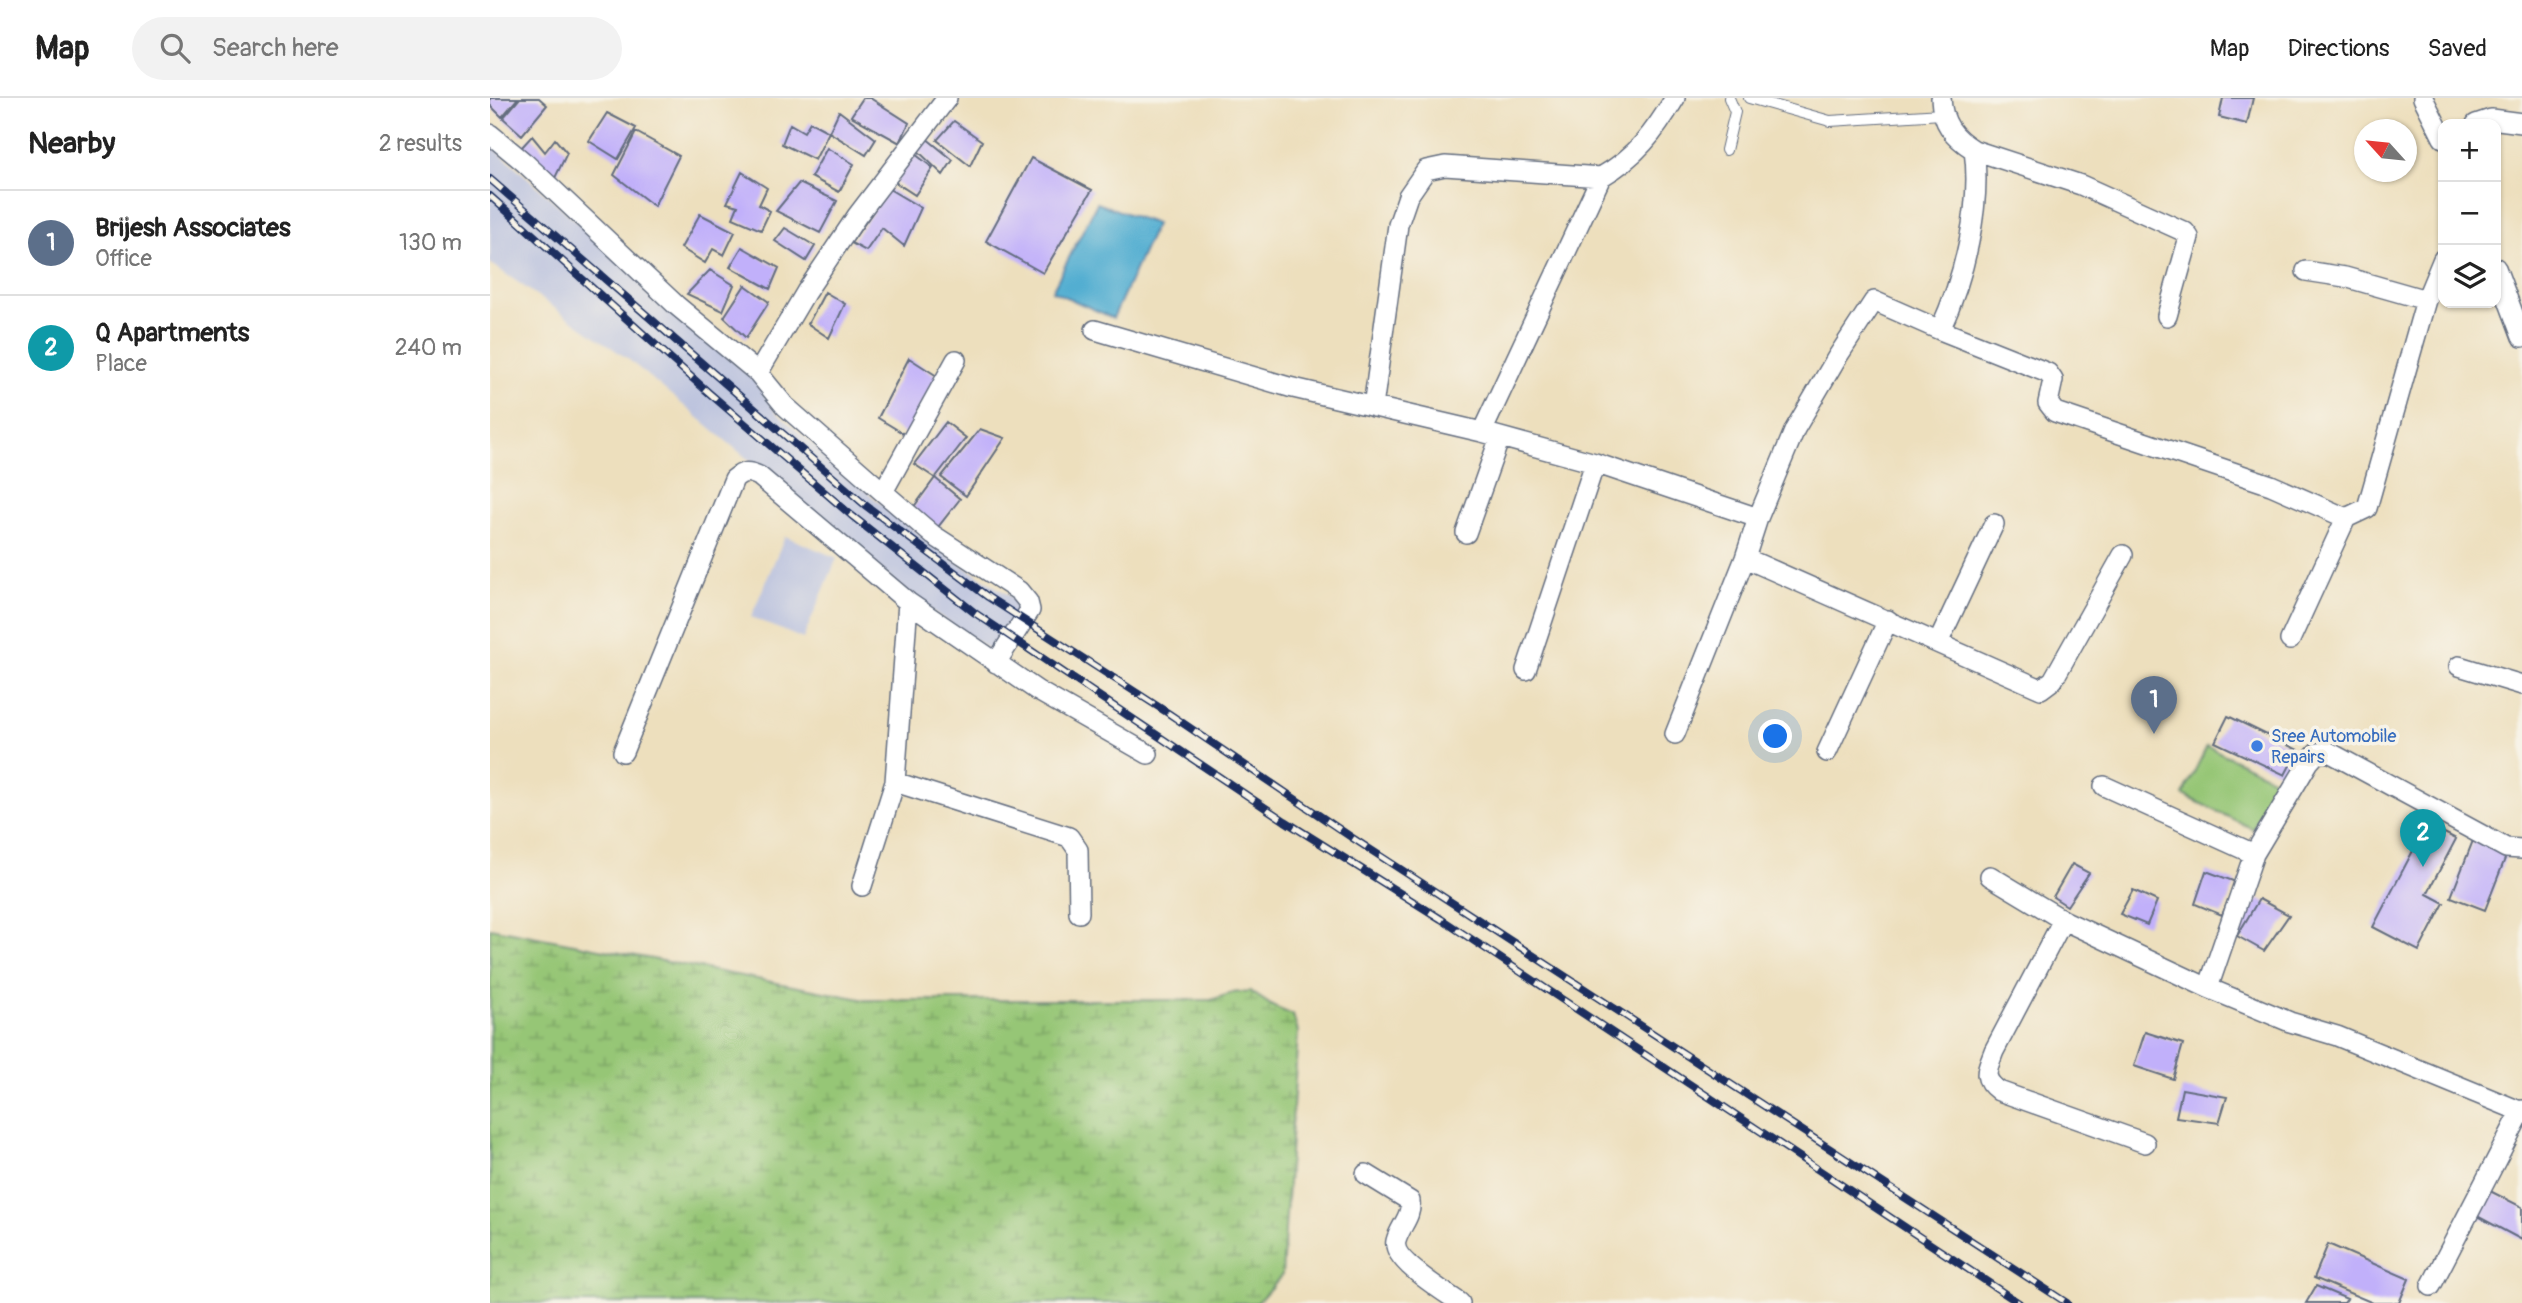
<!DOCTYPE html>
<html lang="en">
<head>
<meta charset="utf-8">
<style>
	body { margin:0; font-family:Pangolin,sans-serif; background:#f2f2f2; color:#222 }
	.controls { position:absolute; right:21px; top:21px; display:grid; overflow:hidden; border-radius:14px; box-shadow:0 2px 5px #0004 }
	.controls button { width:63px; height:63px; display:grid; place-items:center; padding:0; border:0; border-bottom:2px solid #e0e0e0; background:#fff; color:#222; font:35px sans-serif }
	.compass { position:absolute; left:1864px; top:21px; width:63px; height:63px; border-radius:50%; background:#fff; box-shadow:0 2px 5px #0004; rotate:297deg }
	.you { position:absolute; left:1286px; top:639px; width:24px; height:24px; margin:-18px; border:5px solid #fff; border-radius:50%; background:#1a73e8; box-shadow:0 0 0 10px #1a73e833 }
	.badge { display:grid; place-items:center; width:46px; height:46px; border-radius:50%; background:#db2777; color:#fff; font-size:23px; font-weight:700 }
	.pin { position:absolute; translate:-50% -58px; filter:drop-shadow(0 2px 4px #0008) }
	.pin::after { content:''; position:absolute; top:37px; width:24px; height:21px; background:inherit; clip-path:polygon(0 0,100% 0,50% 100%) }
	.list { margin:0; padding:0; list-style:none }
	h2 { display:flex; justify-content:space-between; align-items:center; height:91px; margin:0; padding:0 28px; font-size:30px }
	h2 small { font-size:23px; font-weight:400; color:#767676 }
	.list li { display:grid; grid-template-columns:46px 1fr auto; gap:21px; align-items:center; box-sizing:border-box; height:105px; padding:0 28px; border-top:2px solid #e0e0e0 }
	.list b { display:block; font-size:26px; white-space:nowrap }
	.list p { margin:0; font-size:23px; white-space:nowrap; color:#767676 }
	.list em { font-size:23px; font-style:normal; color:#767676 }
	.icon { flex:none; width:38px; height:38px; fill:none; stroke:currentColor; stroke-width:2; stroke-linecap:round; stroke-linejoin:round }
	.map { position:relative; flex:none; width:2032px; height:1205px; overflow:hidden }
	header { display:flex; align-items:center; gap:42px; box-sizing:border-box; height:98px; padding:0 35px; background:#fff; border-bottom:2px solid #e0e0e0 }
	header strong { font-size:33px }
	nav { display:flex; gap:38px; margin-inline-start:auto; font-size:24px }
	.search { width:490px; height:63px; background:#f2f2f2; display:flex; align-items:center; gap:18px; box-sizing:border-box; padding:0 24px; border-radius:38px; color:#767676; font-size:26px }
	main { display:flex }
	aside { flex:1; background:#fff }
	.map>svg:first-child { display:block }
	.industrial { fill:#bcc3de }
	.green { fill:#96c676; stroke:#587a6a; stroke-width:2 }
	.wetland { fill:url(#wetland-marsh); stroke:#587a6a; stroke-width:2 }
	.water { fill:#53aed1; stroke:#376e98; stroke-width:2 }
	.building { fill:#c1b0fa }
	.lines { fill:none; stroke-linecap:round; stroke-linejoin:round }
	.service-casing { stroke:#646d7f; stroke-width:12 }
	.minor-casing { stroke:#646d7f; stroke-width:22 }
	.service { stroke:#fff; stroke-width:10 }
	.minor { stroke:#fff; stroke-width:19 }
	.rail-casing { stroke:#1b2f5e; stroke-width:8 }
	.rail { stroke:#f7f3e8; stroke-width:5; stroke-dasharray:16; stroke-linecap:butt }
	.shop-dot { fill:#3f7fe0; stroke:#f7f3e8; stroke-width:2.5 }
	.labels { text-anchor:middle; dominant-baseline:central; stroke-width:7; stroke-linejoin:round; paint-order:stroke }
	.shop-label { font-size:18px; fill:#366cbe; stroke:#f7f3e8; text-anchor:start }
</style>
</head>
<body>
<header>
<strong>Map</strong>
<div class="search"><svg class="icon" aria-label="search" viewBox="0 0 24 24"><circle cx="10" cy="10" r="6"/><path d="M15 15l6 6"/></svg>Search here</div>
<nav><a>Map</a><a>Directions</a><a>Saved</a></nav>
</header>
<main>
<aside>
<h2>Nearby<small>2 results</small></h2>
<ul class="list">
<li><span class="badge" style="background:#5c6f8a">1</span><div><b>Brijesh Associates</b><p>Office</p></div><em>130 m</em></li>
<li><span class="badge" style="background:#0f9aa8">2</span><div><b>Q Apartments</b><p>Place</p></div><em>240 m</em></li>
</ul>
</aside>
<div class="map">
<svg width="2032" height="1205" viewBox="0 0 2032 1205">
	<defs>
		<pattern id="wetland-marsh" width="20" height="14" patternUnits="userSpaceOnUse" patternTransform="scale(1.75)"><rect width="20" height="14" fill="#96c676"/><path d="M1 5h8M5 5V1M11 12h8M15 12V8" fill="none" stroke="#7aa164"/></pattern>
	</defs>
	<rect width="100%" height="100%" fill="#f7f3e8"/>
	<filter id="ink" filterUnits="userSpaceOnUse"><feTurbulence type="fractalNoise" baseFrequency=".0143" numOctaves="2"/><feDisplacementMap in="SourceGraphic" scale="14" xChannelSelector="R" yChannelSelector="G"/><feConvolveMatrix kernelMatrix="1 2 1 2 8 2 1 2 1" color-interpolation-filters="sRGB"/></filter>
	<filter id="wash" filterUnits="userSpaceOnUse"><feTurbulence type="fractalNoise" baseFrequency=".00686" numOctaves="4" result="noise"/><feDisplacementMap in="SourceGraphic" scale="28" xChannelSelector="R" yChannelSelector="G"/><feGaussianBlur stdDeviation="1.57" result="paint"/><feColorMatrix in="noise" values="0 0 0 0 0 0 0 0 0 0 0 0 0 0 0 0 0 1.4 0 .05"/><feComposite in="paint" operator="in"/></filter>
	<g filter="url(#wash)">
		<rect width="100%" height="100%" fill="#eddfbd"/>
		<!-- industrial -->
		<path class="industrial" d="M0,46L264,282L287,315L390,405L463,461L534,507L506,556L430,505L138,261L0,165Z
			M295,438L347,460L313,541L261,519Z"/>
		<!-- green -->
		<path class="green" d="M1717,648L1786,682L1763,731L1693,697Z"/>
		<!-- wetland -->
		<path class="wetland" d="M0,830L376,902H721L742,895L760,893L784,909L803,917L808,934L792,1177L767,1205H0Z"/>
		<!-- water -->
		<path class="water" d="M607,105L666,126L623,220L562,193Z"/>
		<g id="blocks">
			<!-- building -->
			<path class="building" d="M0,0H28L12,19L0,7Z
				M30,0H49L57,7L32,37L13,20Z
				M373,0H380L419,25L410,45L361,18Z
				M1733,0H1763L1757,26L1729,19Z
				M349,13L386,41L376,57L339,34Z
				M117,15L146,30L128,61L99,43Z
				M464,23L492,43L480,68L447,42Z
				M320,24L339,34L325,62L292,46L300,26L314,34Z
				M146,34L189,58L164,108L124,77Z
				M42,38L55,54L65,41L77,55L65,80L31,50Z
				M436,40L463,62L453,77L427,52Z
				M337,50L364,66L349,94L321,79Z
				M425,56L443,70L425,97L405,84Z
				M541,60L602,92L553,175L496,143Z
				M252,74L277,90L269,107L280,113L271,132L243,120L248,108L237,105Z
				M309,85L347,103L330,135L286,113Z
				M399,91L431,110L414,148L392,130L376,153L361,145Z
				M210,116L245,134L234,157L223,151L215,165L191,150Z
				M295,130L325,148L316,163L285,143Z
				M252,149L289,170L280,191L240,169Z
				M220,172L244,187L233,213L197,196Z
				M255,187L279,204L256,240L234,219Z
				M335,194L355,206L339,240L318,226Z
				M419,260L447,278L416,337L388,320Z
				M456,324L476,340L445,380L424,366Z
				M490,331L515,340L476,398L451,379Z
				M445,380L470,401L448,429L423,410Z
				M1738,618L1808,652L1795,677L1725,644Z
				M1937,726L1966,741L1937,796L1954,805L1929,853L1883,829Z
				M1984,740L2018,753L1995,812L1961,799Z
				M1582,766L1599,775L1577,808L1563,799Z
				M1716,773L1746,784L1732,817L1705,806Z
				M1643,792L1667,803L1657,827L1630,816Z
				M1769,801L1799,817L1774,853L1747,838Z
				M1655,934L1693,946L1683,981L1644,968Z
				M1692,991L1737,999L1729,1025L1686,1019Z
				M2000,1093L2032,1109V1142L1987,1118Z
				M1838,1146L1919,1181L1909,1205H1883L1824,1180Z
				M1826,1188L1857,1201L1854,1205H1816Z"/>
		</g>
	</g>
	<g filter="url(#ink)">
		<use href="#blocks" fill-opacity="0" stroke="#646d7f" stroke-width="2"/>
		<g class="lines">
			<defs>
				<path id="service" d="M1259,0L1340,23L1452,16
					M1236,52L1245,14L1239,0"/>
				<path id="minor" d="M1933,0L1953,40
					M1986,26L2001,21L2032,25
					M0,36L35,65L186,207L268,275L295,308L393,394L443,437L529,493L538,504L540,512L506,565
					M1484,52L1591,87L1695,134L1699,139L1677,218
					M1111,79L992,334L1105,365L1268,420L1305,331L1346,261L1384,203L1450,232C1474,180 1492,108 1484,52C1463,39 1452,25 1451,0
					M2006,170L2032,239
					M1816,173L1855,179L1936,202
					M605,232L799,289L992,334
					M1450,232L1558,275L1563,282L1558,305L1565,314L1781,387L1856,420L1800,542
					M268,275L316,194L367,118L457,0
					M883,309L908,127L918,98L936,72L955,68L1111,79C1147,58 1164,35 1185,0
					M393,394L466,262
					M1856,420L1877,410L1936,202L1953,161
					M976,435L1010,339
					M1255,460L1551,591L1563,582L1633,457
					M1448,545L1504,426
					M1969,568L2032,587
					M1036,572L1105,365
					M1185,636L1255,460L1268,420
					M133,654L244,381C253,373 258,373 269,378L418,504
					M1337,654L1398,522
					M405,684L418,504L548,593L658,656
					M1614,688L1764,756
					M1500,778L1573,822
					M372,788L405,684L579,739L588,752L589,815
					M1718,890L1800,924L1847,938L2032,1014
					M1655,1045L1509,993C1491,980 1497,972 1504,953L1573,822L1718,890L1764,756L1819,664L1827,655L1839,654L2016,750L2032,751
					M876,1076L920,1103C922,1119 910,1128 906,1143C901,1162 955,1194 970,1205
					M1941,1188L2032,1012"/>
			</defs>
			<!-- service casing -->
			<use href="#service" class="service-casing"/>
			<!-- minor casing -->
			<use href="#minor" class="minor-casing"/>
			<!-- service -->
			<use href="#service" class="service"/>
			<!-- minor -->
			<use href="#minor" class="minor"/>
			<defs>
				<path id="rail" d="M0,81L375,407L498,499L678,615L861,739L1577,1205
					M0,98L218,294L361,417L485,515L795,723L951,821L1529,1205"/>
			</defs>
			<!-- rail casing -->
			<use href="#rail" class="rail-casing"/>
			<!-- rail -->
			<use href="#rail" class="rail"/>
		</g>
	</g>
	<!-- markers -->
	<circle class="shop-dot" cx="1767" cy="648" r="7"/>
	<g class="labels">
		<!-- shop labels -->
		<g class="shop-label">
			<text x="1781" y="638">Sree Automobile<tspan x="1781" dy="21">Repairs</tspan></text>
		</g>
	</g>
</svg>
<div class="controls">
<button>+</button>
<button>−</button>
<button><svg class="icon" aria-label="layers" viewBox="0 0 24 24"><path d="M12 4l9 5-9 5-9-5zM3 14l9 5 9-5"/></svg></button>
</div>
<svg class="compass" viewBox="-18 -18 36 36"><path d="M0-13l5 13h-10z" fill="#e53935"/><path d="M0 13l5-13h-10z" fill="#767676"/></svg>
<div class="you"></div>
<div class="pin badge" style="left:1664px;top:636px;background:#5c6f8a">1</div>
<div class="pin badge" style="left:1933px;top:769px;background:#0f9aa8">2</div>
</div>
</main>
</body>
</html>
